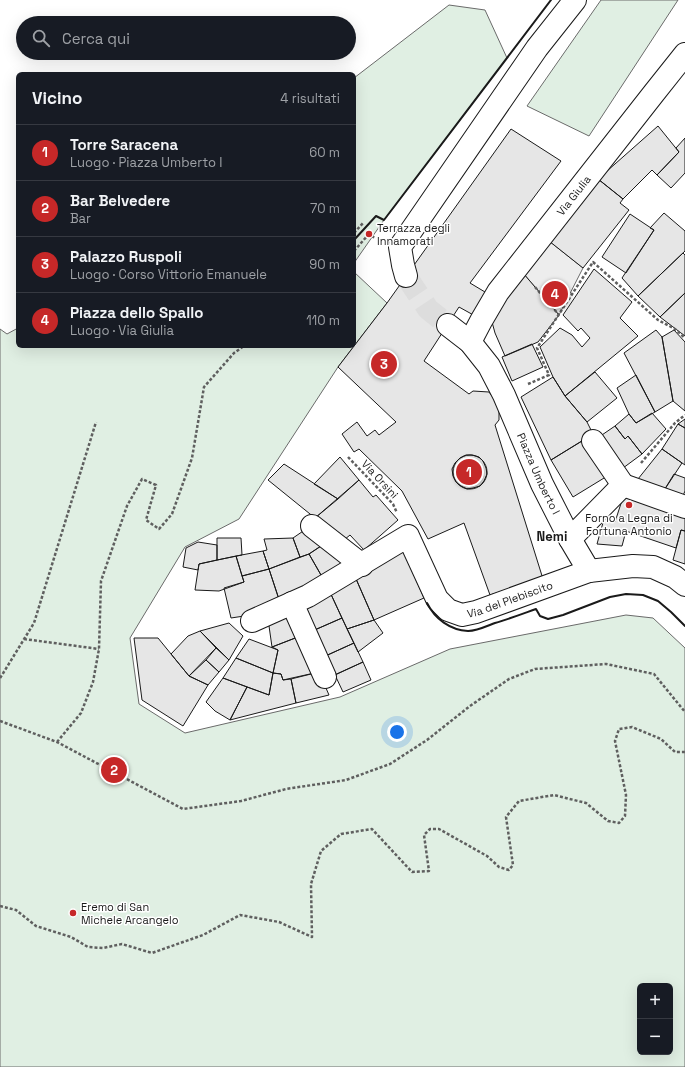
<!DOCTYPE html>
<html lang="it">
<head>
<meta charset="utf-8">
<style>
	body { margin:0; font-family:"Space Grotesk",sans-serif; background:#242831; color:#f1f3f6 }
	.controls { position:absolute; right:12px; bottom:12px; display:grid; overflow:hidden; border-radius:6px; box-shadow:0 4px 16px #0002 }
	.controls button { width:36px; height:36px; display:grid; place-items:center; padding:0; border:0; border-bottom:1px solid #363941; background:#171b24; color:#f1f3f6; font:20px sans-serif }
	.you { position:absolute; left:397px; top:732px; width:14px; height:14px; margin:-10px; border:3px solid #fff; border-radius:50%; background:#1a73e8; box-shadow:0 0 0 6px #1a73e833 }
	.badge { display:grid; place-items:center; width:26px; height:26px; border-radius:50%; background:#c62828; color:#fff; font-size:13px; font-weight:700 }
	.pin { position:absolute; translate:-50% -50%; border:2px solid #fff; box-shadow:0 1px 4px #0006 }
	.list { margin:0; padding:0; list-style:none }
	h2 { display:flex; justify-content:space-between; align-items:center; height:52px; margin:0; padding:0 16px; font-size:17px }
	h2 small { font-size:13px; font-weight:400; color:#9ea1a6 }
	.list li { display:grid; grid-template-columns:26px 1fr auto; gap:12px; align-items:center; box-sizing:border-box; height:56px; padding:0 16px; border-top:1px solid #363941 }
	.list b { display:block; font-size:15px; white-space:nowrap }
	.list p { margin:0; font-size:13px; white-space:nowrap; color:#9ea1a6 }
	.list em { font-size:13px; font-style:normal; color:#9ea1a6 }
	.icon { flex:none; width:22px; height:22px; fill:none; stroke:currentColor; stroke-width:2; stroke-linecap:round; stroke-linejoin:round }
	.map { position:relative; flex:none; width:685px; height:1067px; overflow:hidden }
	.search { position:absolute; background:#171b24; box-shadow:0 4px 16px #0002; left:16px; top:16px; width:340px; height:44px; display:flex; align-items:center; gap:10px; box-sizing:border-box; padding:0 14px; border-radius:22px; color:#9ea1a6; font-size:15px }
	.panel { position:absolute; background:#171b24; box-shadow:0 4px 16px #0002; left:16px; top:72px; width:340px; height:276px; border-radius:6px }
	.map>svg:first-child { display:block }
	.green { fill:#e0efe3; stroke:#6a6a6a; fill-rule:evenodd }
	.parking { fill:#ededed; stroke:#6a6a6a }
	.building { fill:#e6e6e6; stroke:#1a1a1a; fill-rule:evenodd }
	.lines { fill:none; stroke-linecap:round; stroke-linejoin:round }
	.minor-tunnel { stroke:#ddd; stroke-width:22; stroke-dasharray:22 11; stroke-linecap:butt }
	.minor-casing { stroke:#1a1a1a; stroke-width:24 }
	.path { stroke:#5f5f5f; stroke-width:2.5; stroke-dasharray:3 2; stroke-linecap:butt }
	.minor { stroke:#fff; stroke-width:22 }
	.wall { stroke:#1a1a1a; stroke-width:2 }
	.poi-dot { fill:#c62828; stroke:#fff; stroke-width:1.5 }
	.labels { text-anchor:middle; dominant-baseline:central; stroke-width:3; stroke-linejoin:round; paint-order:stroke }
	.street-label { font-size:11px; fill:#1a1a1a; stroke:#fff }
	.poi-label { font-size:11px; fill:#1a1a1a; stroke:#fff; text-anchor:start }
	.quarter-label { font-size:13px; font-weight:bold; fill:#1a1a1a; stroke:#fff }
</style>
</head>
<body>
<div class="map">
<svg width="685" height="1067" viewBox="0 0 685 1067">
	<rect width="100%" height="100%" fill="#fff"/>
	<!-- green -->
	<path class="green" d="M601,0H678L589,136L527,106Z
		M449,5L485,10L507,58L384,220L354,263V78Z
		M354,272L387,303L354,346Z
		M18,328V346H354L338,367L239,519L185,547L130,638L139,704L185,733L340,697L450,649L626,615L653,618L685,648V1067H0V329L7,334ZM640,986H670V1052H640Z"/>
	<!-- parking -->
	<path class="parking" d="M549,241L583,268L559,315L523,273Z"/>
	<!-- building -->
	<path class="building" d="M658,126L679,152L657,175L652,170L623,199L598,179Z
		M511,129L561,161L470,283L490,295L477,317L459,307L424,361L469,394L473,391L489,392L499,405V420L495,425L543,579L490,595L464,523L428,539L402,491L359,449L354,452L342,434L357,422L367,436L375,430L379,435L396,422L338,367L387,303ZM466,455H472L479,457L483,461L486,468L487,474L484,481L480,486L473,488L467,489L461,486L456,482L453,476L452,469L455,463L460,458Z
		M685,138V173L671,188L657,175L679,152L676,148Z
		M598,179L623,199L620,203L629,210L583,268L549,241Z
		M664,213L685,231V251L638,296L622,278L654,230L650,228Z
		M630,214L654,230L626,273L602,257Z
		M683,253L685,255V293L660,317L638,296Z
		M594,269L632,302L620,318L638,336L565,396L553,377L540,347L560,328L572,335L582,347L590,338L581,328L578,331L563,315Z
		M523,273L559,315L538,342L505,356L495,333L492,322L495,313Z
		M685,293V336L660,317Z
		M656,330L662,337L673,401L655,412L624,353Z
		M674,330L685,342V411L673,401L662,337Z
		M532,344L543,367L512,381L502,357Z
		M595,372L617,398L587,422L565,396Z
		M636,375L655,412L636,423L629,414L617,388Z
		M553,377L565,396L587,422L593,434L551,460L521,397Z
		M652,413L666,429L642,454L628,436L625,439L615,426L629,414L636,423Z
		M685,419V428L678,424Z
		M678,424L685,428V465L662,449Z
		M615,426L625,439L628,436L642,454L619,471L599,437Z
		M587,438L609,475L573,497L551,460Z
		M662,449L682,463L663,492L638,479Z
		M453 472a17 17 0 1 1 34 0a17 17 0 1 1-34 0Z
		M340,457L359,480L338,499L314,484Z
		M284,464L338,499L315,518L268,480Z
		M674,474L685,478V491L682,498L663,492Z
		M359,480L373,497L376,495L398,520L364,550L350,535L338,545L315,518Z
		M625,491L685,511V531L681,530L676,548L626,531L622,546L597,544L604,519L615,522Z
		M309,527L327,542L309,554L300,557L293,538Z
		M681,530L685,531V564L673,560Z
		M217,538H241L242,555L217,560Z
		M293,538L300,557L269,569L263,551L267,550L264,539Z
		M198,542L217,545V560L199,564L198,570L183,567L186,548Z
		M327,542L357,564L325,582L309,554Z
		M403,550L424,598L374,620L353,572Z
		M263,551L269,569L242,576L236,556Z
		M309,554L325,582L280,602L269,569Z
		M236,556L244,582L219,591L195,590L199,564Z
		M269,569L281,606L264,613L231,618L224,588L244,582L242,576Z
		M353,572L374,620L347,629L329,590Z
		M329,590L342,618L310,632L297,604Z
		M291,608L303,635L272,647L268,619Z
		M342,618L354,643L321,658L310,632Z
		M374,620L383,633L358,652L347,629Z
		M229,623L243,636L229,660L200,631Z
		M200,631L216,648L189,676L171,654L188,636Z
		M303,635L319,672L283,680L281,674L273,673L278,650L272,647Z
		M134,638H158L189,676L208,685L183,726L142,700Z
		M249,639L278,650L273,673L236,658Z
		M354,643L363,662L330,677L321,658Z
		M216,648L229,660L219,672L206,660Z
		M236,658L273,673L269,695L223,678Z
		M206,660L219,672L208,685L189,676Z
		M363,662L371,680L343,692L335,675Z
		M319,672L329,695L296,703L291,679Z
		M273,673L281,674L283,680L291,679L296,703L230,720L247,687L269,695Z
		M223,678L247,687L230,720L215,711L206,702Z"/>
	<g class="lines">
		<!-- minor-tunnel -->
		<path class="minor-tunnel" d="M406,276L428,309L448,325"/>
		<defs>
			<g id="minor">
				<path d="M406,276L403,265L400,247L537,48L575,0"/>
				<path id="s1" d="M448,325L470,342L489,366L504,395L542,484L570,539L589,571"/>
				<path id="s2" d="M470,342L481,321L498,292L654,93L685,54"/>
				<path d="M593,441L623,485"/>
				<path d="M623,485L685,507"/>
				<path d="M312,526L362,565"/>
				<path d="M570,539L623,485"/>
				<path d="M292,603L325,677"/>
				<path id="s3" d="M252,621L308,596L408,536L437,599L448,610L462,615L476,612L589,571L633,566L653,567L675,577L685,585"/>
			</g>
		</defs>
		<!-- minor casing -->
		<use href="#minor" class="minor-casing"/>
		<!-- path -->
		<path class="path" d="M354,233L363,223
			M354,251L368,235L376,238
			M535,287L559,315
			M528,384L549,375L537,348L593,262L658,320L675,329L685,338
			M348,457L393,504L397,513
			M641,463L675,423L685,415
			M24,639L99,649
			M0,678L2,675L34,623L96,422
			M0,721L57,742L183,809L241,801L286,789L346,780L390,764L427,740L470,706L509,679L535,669L606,664L654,674L685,712
			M57,742L81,713L93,682L99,649L101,581L127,506L142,479L156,485L146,520L159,529L172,514L192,458L204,387L234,353L244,346
			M0,906L16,910L36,926L71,937L88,947L103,948L122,944L152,953L203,935L240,915L279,922L312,937L311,884L321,851L341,834L372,829L412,872L429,871L424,835L430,829H439L487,856L499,867L509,870L513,865L506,817L519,801L554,795L586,803L608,821L619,823L625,816L626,795L615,741L619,729L632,727L661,739L675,752H685"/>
		<!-- minor -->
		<use href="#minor" class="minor"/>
		<!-- wall -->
		<path class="wall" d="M354,240L376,216L384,220L551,0
			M427,603C435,619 450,630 468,631C477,631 487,626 495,623C509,619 522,614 536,609L540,616L548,619L563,615L610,597L626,594L643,595L658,601L671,612L685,626"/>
	</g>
	<!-- markers -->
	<g class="poi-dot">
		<circle cx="369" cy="234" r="4"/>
		<circle cx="629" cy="505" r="4"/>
		<circle cx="73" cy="913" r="4"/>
	</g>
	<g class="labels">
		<!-- street labels -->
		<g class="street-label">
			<text stroke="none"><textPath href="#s2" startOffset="180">Via Giulia</textPath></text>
			<text stroke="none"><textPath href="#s1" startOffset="177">Piazza Umberto I</textPath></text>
			<text transform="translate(380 479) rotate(47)">Via Orsini</text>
			<text stroke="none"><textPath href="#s3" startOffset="328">Via del Plebiscito</textPath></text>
		</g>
		<!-- poi labels -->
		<g class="poi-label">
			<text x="377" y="228">Terrazza degli<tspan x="377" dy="13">Innamorati</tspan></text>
			<text x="629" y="518" text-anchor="middle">Forno a Legna di<tspan x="629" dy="13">Fortuna Antonio</tspan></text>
			<text x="81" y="907">Eremo di San<tspan x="81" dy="13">Michele Arcangelo</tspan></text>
		</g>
		<!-- quarter labels -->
		<g class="quarter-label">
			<text x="552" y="536">Nemi</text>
		</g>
	</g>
</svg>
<div class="controls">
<button>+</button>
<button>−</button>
</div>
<div class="you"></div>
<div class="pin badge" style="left:469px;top:472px">1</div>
<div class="pin badge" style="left:114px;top:770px">2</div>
<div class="pin badge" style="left:384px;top:364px">3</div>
<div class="pin badge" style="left:555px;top:294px">4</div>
<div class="search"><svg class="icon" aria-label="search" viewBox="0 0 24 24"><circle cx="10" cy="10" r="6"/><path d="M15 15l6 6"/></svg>Cerca qui</div>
<section class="panel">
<h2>Vicino<small>4 risultati</small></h2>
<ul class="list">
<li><span class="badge">1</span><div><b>Torre Saracena</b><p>Luogo · Piazza Umberto I</p></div><em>60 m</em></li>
<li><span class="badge">2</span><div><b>Bar Belvedere</b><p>Bar</p></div><em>70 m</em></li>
<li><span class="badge">3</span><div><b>Palazzo Ruspoli</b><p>Luogo · Corso Vittorio Emanuele</p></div><em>90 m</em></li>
<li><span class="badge">4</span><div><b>Piazza dello Spallo</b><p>Luogo · Via Giulia</p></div><em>110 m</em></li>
</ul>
</section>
</div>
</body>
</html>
